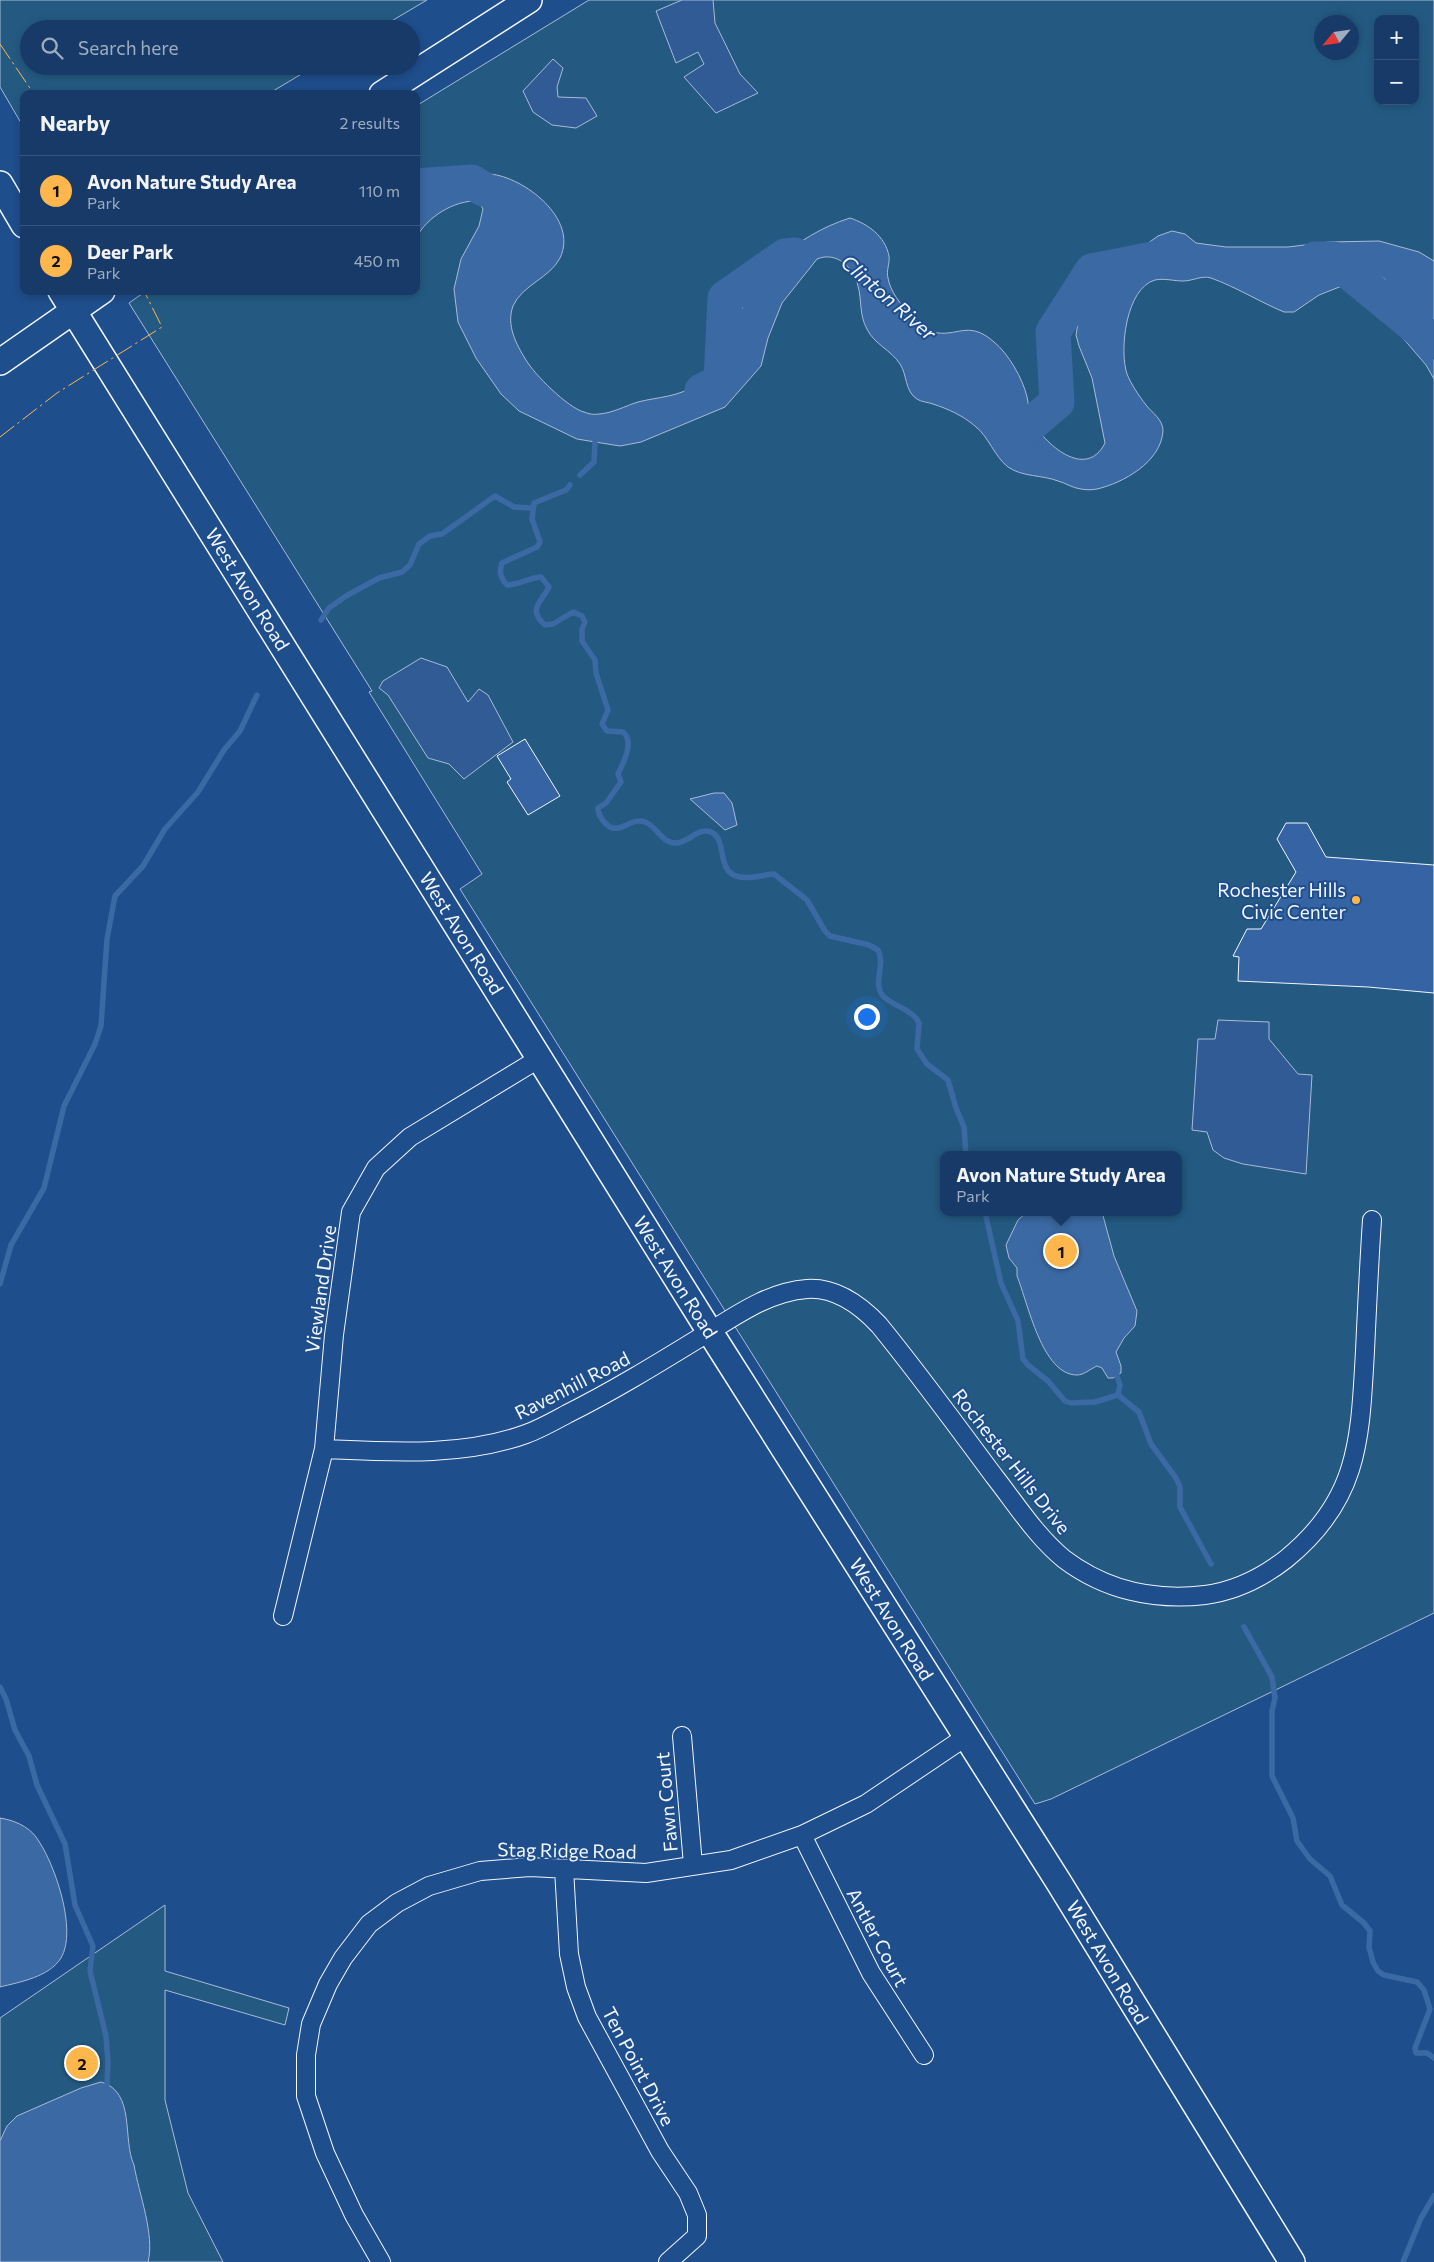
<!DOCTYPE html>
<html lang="en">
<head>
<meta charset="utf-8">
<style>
	body { margin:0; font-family:Commissioner,sans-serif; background:#20416f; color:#f1f3f6 }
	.controls { position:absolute; right:15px; top:15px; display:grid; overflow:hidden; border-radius:10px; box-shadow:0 2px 8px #0003 }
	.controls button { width:45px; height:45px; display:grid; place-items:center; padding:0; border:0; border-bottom:1px solid #36547d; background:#173a69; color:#f1f3f6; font:25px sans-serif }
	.compass { position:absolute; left:1314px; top:15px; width:45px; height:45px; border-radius:50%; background:#173a69; box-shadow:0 2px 8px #0003; rotate:241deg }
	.you { position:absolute; left:866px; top:1016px; width:18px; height:18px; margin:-12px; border:4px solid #fff; border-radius:50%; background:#1a73e8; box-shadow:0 0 0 8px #1a73e833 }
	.badge { display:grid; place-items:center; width:32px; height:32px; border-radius:50%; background:#ffb74d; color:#111; font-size:16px; font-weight:700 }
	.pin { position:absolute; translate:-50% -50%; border:2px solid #fff; box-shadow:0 1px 5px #0006 }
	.popup { position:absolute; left:940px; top:1151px; width:242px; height:65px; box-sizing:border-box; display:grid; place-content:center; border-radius:10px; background:#173a69; filter:drop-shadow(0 1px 4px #0005); font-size:16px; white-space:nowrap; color:#9eadc0 }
	.popup b { font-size:19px; color:#f1f3f6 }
	.popup::after { content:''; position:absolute; left:50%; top:100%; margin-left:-10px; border:10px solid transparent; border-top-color:#173a69 }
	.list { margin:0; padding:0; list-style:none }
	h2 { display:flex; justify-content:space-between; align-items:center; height:65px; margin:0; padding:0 20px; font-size:21px }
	h2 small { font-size:16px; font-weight:400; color:#9eadc0 }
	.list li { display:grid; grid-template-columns:32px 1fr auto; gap:15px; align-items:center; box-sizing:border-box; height:70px; padding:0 20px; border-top:1px solid #36547d }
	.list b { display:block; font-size:19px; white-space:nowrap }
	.list p { margin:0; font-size:16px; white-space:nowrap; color:#9eadc0 }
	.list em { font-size:16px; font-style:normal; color:#9eadc0 }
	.icon { flex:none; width:28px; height:28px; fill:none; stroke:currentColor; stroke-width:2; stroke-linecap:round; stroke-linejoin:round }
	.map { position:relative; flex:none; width:1434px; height:2262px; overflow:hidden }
	.search { position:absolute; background:#173a69; box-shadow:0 2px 8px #0003; left:20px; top:20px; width:400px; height:55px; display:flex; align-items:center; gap:12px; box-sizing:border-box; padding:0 18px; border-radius:28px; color:#9eadc0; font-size:19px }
	.panel { position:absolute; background:#173a69; box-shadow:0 2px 8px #0003; left:20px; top:90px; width:400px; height:205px; border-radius:10px }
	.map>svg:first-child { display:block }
	.green { fill:#245a82; stroke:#a8bbd7; fill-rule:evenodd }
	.parking { fill:#305b95; stroke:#a8bbd7 }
	.water { fill:#3b69a3; stroke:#a8bbd7 }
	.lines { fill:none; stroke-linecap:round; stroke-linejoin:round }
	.stream { stroke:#3b69a3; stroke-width:5.5 }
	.river { stroke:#3b69a3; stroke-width:35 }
	.building { fill:#3563a3; stroke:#f2f6ff }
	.street-casing { stroke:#f2f6ff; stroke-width:20 }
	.secondary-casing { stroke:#f2f6ff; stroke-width:28 }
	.street { stroke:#1f4e8c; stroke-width:18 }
	.secondary { stroke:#1f4e8c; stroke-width:25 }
	.power { stroke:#ffb74d; stroke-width:1; stroke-dasharray:18 4 2.5 4; stroke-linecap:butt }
	.poi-dot { fill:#ffb74d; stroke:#1f4e8c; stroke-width:2 }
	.labels { text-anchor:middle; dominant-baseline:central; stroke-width:4; stroke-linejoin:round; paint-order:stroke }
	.street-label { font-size:19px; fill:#f2f6ff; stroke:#1f4e8c }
	.poi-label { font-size:19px; fill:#f2f6ff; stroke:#1f4e8c; text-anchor:end }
	.water-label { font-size:20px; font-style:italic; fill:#f2f6ff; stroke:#1f4e8c }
</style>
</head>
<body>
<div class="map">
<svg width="1434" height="2262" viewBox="0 0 1434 2262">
	<rect width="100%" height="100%" fill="#1f4e8c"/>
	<!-- green -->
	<path class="green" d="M0,0H427L378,29H29V66H315L268,94H24V128L0,87Z
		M589,0H1434V1613L1051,1799L1035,1804L460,889L482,874L369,692L372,691L129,303L146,291H416V106ZM1378,19H1415V101H1378ZM1322,22H1352V52H1322ZM944,1155H1178V1212H944Z
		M165,1905V1971L289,2008L285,2025L165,1990V2100L188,2193L223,2262H0V2018Z"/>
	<!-- parking -->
	<path class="parking" d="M682,0H713L715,23L740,74L758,93L716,113L684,77L704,64L698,52L676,63L656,11Z
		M553,59L563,68L557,87L558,97L586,98L597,116L576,128L552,125L533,112L523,91Z
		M421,658L447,667L468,702L479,689L488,695L513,742L464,779L449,764L428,758L388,695L379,688L383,681Z
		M1218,1020L1269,1022V1039L1298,1074L1312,1075L1306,1174L1243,1164L1224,1158L1213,1150L1207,1132L1192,1130L1198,1039H1215Z"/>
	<!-- water -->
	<path class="water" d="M490,174C524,177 579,219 560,258C550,278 522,285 513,306C506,325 516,344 526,360C534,374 568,408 584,412C589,414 594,415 599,414C613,413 625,406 638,402C657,397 681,397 696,384C706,377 717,364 724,354C740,331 741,293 757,274C762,268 769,265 775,260C799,242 821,227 850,218C868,224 885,236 889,256C890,263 886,271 888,278C890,291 901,305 910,314C915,320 925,330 933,332C957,338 968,319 994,342C1008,353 1023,379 1027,397C1029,404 1028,412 1031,419C1044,444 1086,481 1105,443L1092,378L1079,346L1076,335L1078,323L1093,296L1116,266L1158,236L1172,231L1185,234L1196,243L1226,247H1288L1329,242L1379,241L1419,252L1434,261V379L1426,365L1402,337L1393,292L1385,279L1375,273L1319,295L1294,312H1284C1260,302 1236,287 1211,278C1202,275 1193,281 1183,281C1174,281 1164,278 1155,280C1126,288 1119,350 1127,374C1131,384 1139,396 1146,405C1152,413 1163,419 1163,431C1161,462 1123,483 1097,489C1092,490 1086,490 1081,489C1072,488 1066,483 1058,481C1043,475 1022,477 1008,467C994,456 989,437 975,426C962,415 948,409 933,404C928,402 921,402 917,399C905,392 907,374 900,364C891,350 874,344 867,329C859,315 862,300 858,286C854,267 836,251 817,259L782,303L768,338L761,366L725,407L641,442L620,446L577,439L519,411L501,394L476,358L458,322L454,289L461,259L479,226L483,209L478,201C454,200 427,217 416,238V200C441,179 460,179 490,174Z
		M714,793H724L732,803L737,825L725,830L690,799Z
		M1027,1212H1102L1114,1256L1137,1311L1135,1326L1124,1338L1116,1352L1121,1366V1373L1113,1378H1108L1102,1368L1097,1366C1090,1369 1084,1375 1077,1375C1042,1375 1028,1303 1017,1276V1268L1009,1258L1006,1245L1018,1220Z
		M0,1818C13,1820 28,1826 36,1837C54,1861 78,1930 61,1958C49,1977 20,1982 0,1987Z
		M101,2082C136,2092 122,2139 134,2165C139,2194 155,2235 148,2262H0V2141L7,2126L17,2116L81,2088Z"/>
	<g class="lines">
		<!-- stream -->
		<path class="stream" d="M580,475L594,462L595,442
			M570,485L566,490L534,503L532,519L540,542L537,547L502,563C499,572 500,577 507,585C519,585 528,578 541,577L549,587C541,603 527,609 545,625L553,624L573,612L582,616L585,622L582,629V641L595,660L596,673L608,710L602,724L607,731L623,732C635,742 623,763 618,774L621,782L606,803L598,808C598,815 601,819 606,824C619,837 631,816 645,822C658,827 661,843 676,843C688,843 695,830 707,831C729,834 715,869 736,876C749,880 761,875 774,874L807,900L825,931L830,936L869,945L878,950C886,965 872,983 883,996C892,1005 907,1008 916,1018L919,1023L917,1049L927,1064L948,1080L956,1108L964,1127L966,1155
			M321,620L329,608L346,596L379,578L402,572L410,565L419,544L430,536L442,534L495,496L514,507L532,508
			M985,1212L1001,1283L1018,1321L1023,1359L1028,1365L1048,1381L1065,1401L1071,1403L1095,1402L1118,1395L1139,1412L1151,1444L1176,1478L1180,1487V1507L1211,1564
			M0,1284L11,1245L44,1188L64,1106L95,1044L101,1026L107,939L115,896L143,866L165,829L198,792L224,750L240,731L257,695
			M1115,1370L1120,1385L1118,1395
			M1244,1627L1272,1677L1275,1698L1272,1711V1776L1293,1818L1297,1841L1310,1859L1330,1876L1342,1905L1364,1923L1370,1931L1369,1947L1373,1962L1378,1971L1384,1975L1417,1982L1424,1990L1430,2009L1415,2048L1416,2053H1427L1434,2058
			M0,1687L6,1699L15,1730L29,1756L37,1785L65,1844L75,1905L93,1946L90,1971L106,2036L108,2062L107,2084
			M1403,2262L1421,2218L1434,2196"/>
		<!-- river -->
		<path class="river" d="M416,186L472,182L483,189
			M1315,259H1333L1434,342
			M702,391L721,381L725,298L785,256L795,255
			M1001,416L1017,436L1057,402L1053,332L1092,271L1163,257"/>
	</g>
	<!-- building -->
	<path class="building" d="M525,739L560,796L528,815L507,782L511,779L497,756Z
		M1286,823H1307L1326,857L1434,865V993L1368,987L1238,981L1239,957L1233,956L1247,929H1261L1296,872L1277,839Z"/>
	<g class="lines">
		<defs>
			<path id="street" d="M324,1449C391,1452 463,1457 526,1434C540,1429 554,1421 567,1414C613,1391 657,1364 701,1337C734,1317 767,1292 807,1289C836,1287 860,1305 879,1325C919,1374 956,1425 994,1476C1016,1504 1036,1536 1064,1559C1105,1590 1154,1601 1205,1595C1234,1591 1263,1577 1286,1559C1360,1499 1360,1438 1365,1351C1367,1308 1369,1264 1372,1220
				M283,1616L324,1449L334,1335L351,1212L376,1168L410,1137L540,1058
				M682,1736L693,1865
				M802,1835L871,1973L924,2055
				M564,1869L569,1954L576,1987L587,2017L660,2151L688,2193L697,2215V2236L668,2262
				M381,2262L354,2215L325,2153L306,2096V2055L311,2024L328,1984L343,1958L369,1924L397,1903L429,1886L480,1871L530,1867L646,1873L731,1860L802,1835L866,1804L967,1736"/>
			<path id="secondary" d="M382,94L529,0
				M0,184L24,225
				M61,291L710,1332L1058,1881L1292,2262
				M0,362L102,291"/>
		</defs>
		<!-- street casing -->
		<use href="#street" class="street-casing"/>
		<!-- secondary casing -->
		<use href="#secondary" class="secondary-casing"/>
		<!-- street -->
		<use href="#street" class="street"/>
		<!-- secondary -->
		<use href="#secondary" class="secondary"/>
		<!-- power -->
		<path class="power" d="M0,44L34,94
			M0,437L57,393L162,327L144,291"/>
	</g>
	<!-- markers -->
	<circle class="poi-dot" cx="1356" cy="900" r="5"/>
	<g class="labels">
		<!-- street labels -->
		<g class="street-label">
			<text transform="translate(248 589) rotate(58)">West Avon Road</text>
			<text transform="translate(462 933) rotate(58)">West Avon Road</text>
			<text transform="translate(676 1277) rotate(58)">West Avon Road</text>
			<text transform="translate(320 1289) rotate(-82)">Viewland Drive</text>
			<text transform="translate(572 1385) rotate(-27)">Ravenhill Road</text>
			<text transform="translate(1012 1461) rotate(52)">Rochester Hills Drive</text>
			<text transform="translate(892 1619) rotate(58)">West Avon Road</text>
			<text transform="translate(666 1802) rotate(-95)">Fawn Court</text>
			<text transform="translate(567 1850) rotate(1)">Stag Ridge Road</text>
			<text transform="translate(878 1937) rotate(62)">Antler Court</text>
			<text transform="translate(1108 1962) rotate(59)">West Avon Road</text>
			<text transform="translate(639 2066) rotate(62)">Ten Point Drive</text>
		</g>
		<!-- poi labels -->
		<g class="poi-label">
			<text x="1346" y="889">Rochester Hills<tspan x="1346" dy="22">Civic Center</tspan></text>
		</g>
		<!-- water labels -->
		<g class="water-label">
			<text transform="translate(889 297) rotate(41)">Clinton River</text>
		</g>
	</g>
</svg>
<div class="controls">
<button>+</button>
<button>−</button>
</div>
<svg class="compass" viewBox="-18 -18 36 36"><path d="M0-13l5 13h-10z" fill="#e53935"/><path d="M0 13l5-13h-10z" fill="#9eadc0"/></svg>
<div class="you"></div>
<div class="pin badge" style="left:1061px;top:1251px">1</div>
<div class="popup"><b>Avon Nature Study Area</b>Park</div>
<div class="pin badge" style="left:82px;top:2063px">2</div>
<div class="search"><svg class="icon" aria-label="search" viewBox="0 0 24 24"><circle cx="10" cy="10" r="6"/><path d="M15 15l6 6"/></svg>Search here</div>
<section class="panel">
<h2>Nearby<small>2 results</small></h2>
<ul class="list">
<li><span class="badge">1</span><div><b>Avon Nature Study Area</b><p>Park</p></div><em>110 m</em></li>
<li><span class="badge">2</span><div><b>Deer Park</b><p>Park</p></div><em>450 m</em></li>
</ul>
</section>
</div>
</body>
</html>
